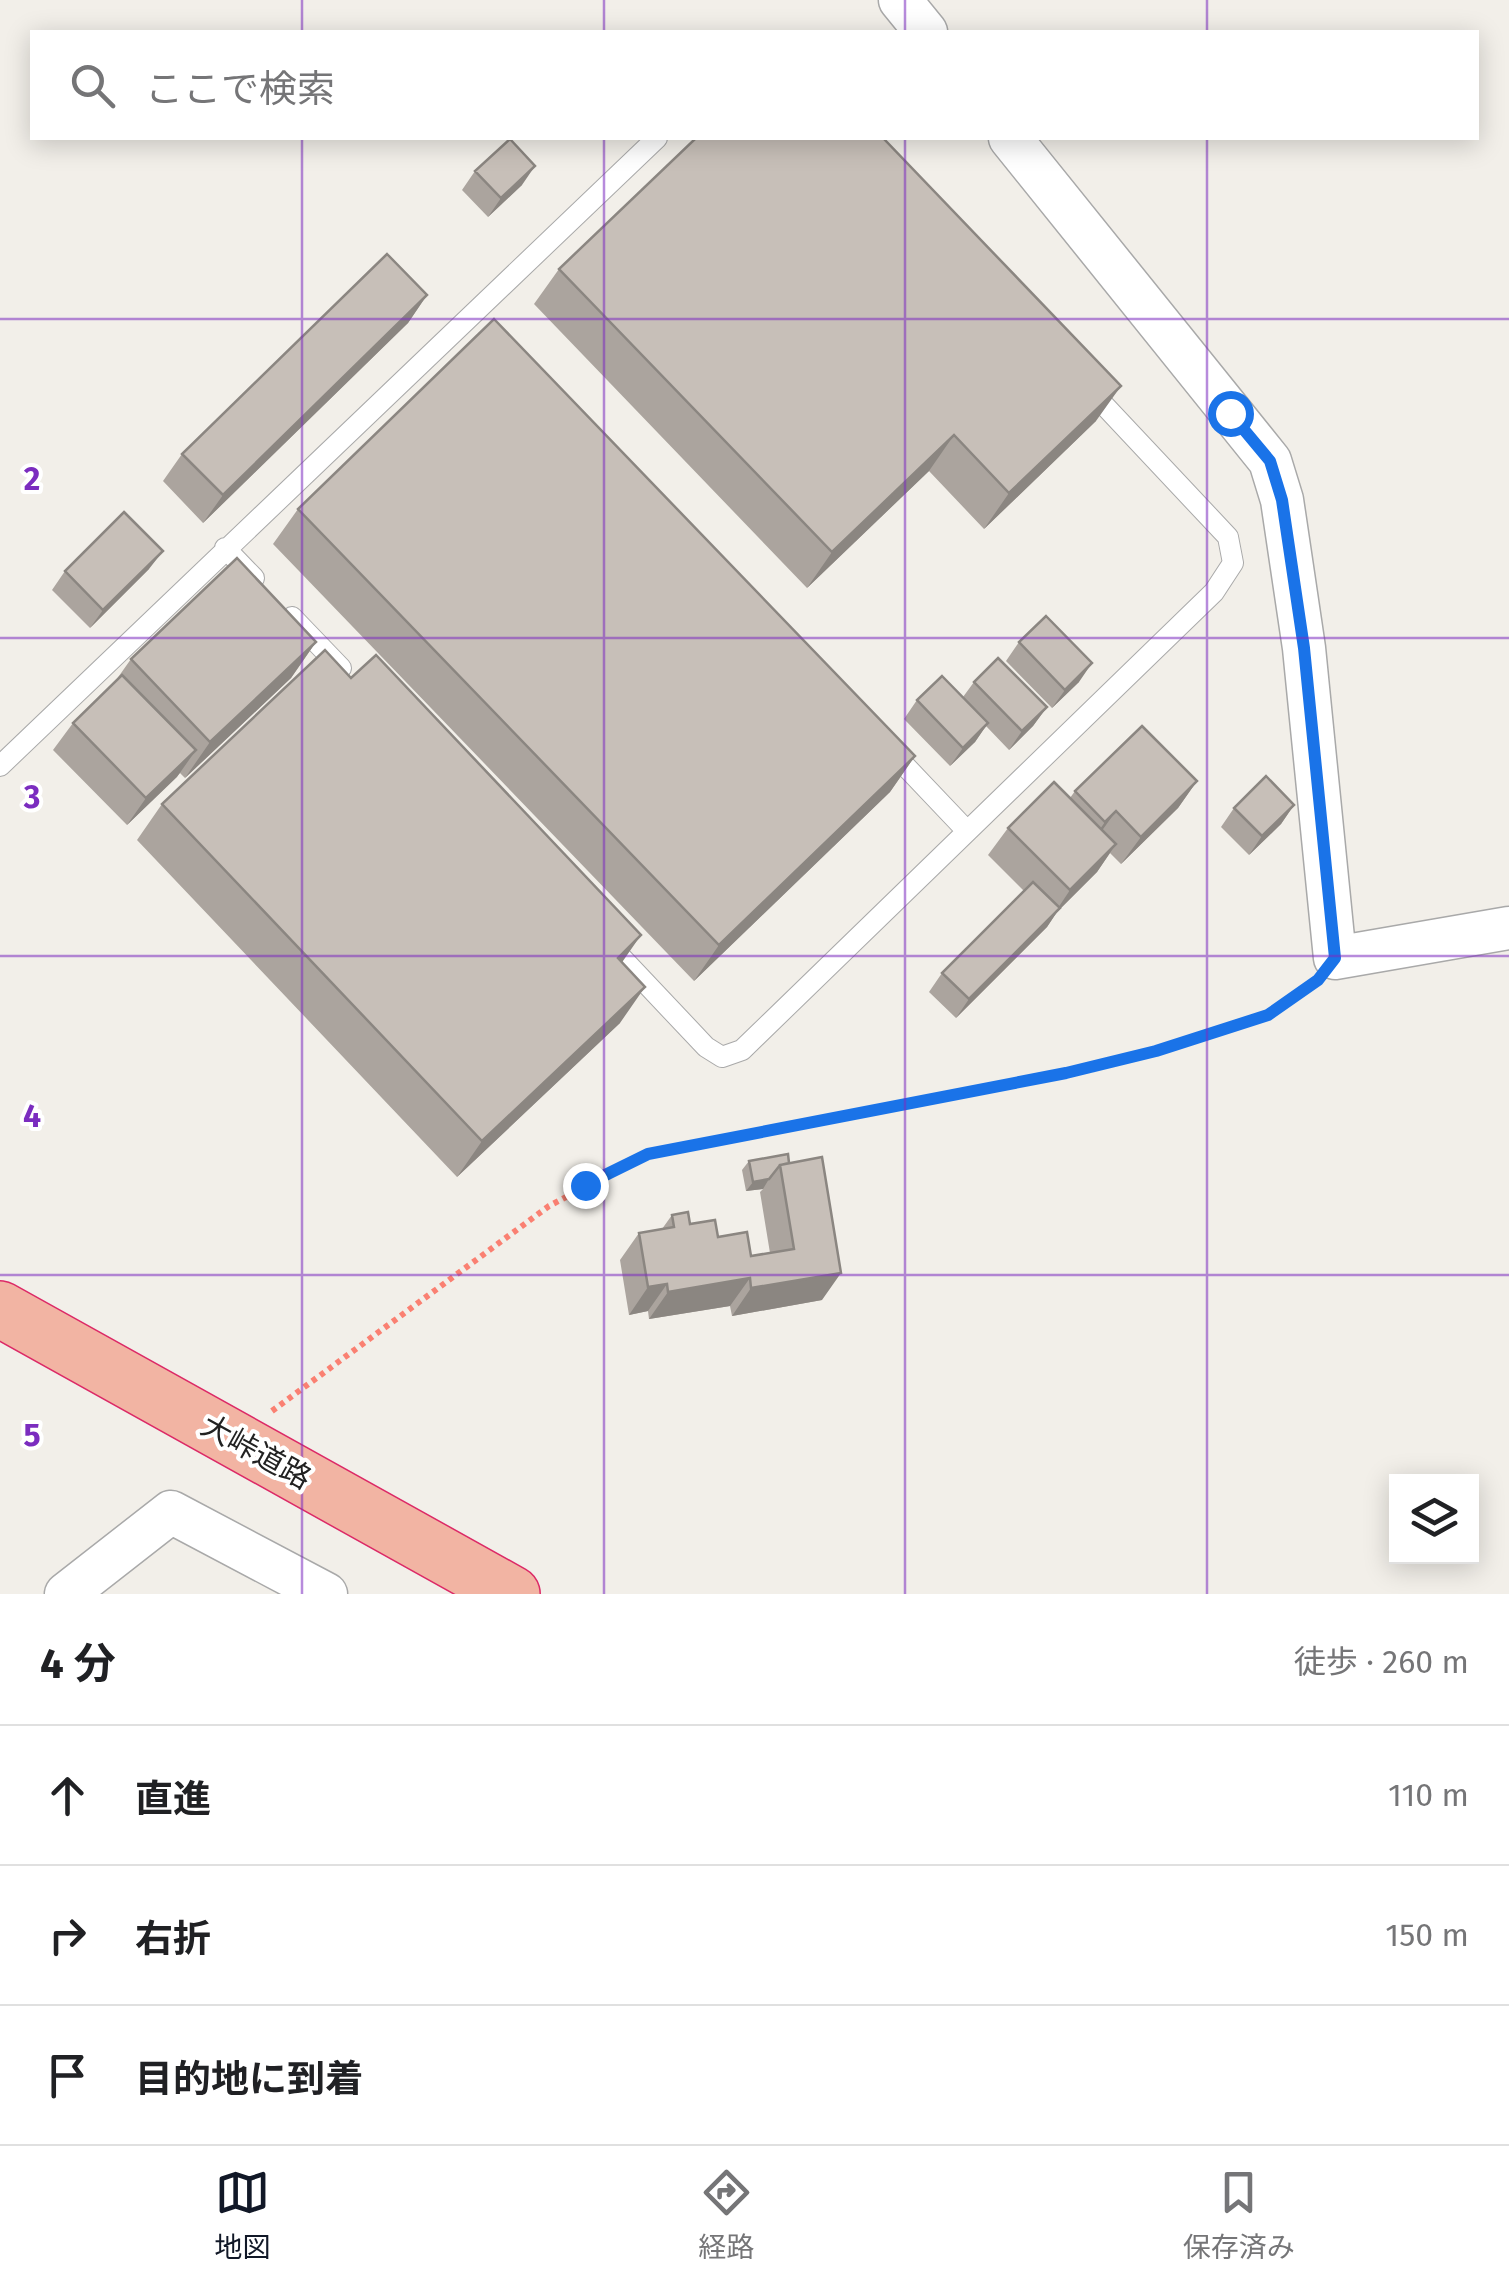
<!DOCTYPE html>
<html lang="ja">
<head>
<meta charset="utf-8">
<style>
	body { margin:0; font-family:"Fira Sans","Noto Sans JP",sans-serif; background:#f2f2f2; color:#202124 }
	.controls { position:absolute; right:30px; bottom:30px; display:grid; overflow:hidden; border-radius:0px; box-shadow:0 5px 25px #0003 }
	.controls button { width:90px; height:90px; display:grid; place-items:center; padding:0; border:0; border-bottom:2px solid #e0e0e0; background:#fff; color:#202124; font:50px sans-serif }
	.stop { position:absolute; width:30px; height:30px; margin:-22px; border:8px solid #1a73e8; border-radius:50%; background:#fff }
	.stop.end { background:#1a73e8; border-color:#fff; box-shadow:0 2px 10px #0008 }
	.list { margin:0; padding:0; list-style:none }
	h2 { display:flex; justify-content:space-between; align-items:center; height:130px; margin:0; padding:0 40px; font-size:42px }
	h2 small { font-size:32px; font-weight:400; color:#757577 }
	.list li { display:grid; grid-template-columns:65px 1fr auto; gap:30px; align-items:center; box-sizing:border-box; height:140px; padding:0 40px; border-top:2px solid #e0e0e0 }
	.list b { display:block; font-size:38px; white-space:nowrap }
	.list em { font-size:32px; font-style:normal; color:#757577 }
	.icon { flex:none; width:55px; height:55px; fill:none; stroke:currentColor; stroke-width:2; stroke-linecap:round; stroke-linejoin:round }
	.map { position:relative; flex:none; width:1509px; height:1594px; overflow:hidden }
	.search { position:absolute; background:#fff; box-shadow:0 5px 25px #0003; left:30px; right:30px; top:30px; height:110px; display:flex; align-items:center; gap:25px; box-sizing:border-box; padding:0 35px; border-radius:0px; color:#757577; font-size:38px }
	.sheet { height:550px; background:#fff }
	nav { display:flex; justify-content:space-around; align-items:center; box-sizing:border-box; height:140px; border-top:2px solid #e0e0e0; background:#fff; font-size:28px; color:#757577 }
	nav a { display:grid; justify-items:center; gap:5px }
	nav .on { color:#111827 }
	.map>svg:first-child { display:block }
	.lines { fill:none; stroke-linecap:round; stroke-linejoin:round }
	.service-casing { stroke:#a9a9a9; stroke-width:22 }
	.minor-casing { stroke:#a9a9a9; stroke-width:45 }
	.trunk-casing { stroke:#dc2a67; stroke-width:58 }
	.path { stroke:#fa8072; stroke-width:6; stroke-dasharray:5 5; stroke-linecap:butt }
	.service { stroke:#fff; stroke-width:20 }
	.minor { stroke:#fff; stroke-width:42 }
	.trunk { stroke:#f2b4a3; stroke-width:55 }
	.wall { fill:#aba49e }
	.shaded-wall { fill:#8b8681 }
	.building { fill:#c7bfb8; stroke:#8b8681; stroke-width:2.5 }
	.route { stroke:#1a73e8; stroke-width:12 }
	.grid { fill:none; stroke:#7b2cbf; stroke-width:2.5; stroke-opacity:0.55 }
	.labels { text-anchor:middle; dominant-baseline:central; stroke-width:8; stroke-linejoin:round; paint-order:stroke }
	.street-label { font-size:30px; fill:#222; stroke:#fff }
	.grid-label { font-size:32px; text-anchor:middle; font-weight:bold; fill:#7b2cbf; stroke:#fff; stroke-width:8; stroke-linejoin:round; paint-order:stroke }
</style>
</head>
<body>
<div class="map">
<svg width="1509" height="1594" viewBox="0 0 1509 1594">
	<rect width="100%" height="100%" fill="#f2efe9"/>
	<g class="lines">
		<defs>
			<path id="service" d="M225,548L254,578
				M292,617L341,668
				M891,751L967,831
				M0,766L657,138
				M605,940L706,1047L722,1057L742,1050L1214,592L1233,563L1228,537L1088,388"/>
			<path id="minor" d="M900,0L926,32
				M1010,138L1270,461L1282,500L1304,648L1335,958L1509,928
				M66,1594L171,1512L326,1594"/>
			<path id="trunk" d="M0,1309L512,1594"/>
		</defs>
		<!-- service casing -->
		<use href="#service" class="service-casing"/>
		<!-- minor casing -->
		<use href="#minor" class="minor-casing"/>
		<!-- trunk casing -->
		<use href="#trunk" class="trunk-casing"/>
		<!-- path -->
		<path class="path" d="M272,1411L549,1206L648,1154L1066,1073L1156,1051L1268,1015L1313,984"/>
		<!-- service -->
		<use href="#service" class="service"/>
		<!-- minor -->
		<use href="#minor" class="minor"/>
		<!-- trunk -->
		<use href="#trunk" class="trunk"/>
	</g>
	<!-- wall -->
	<path class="wall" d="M475,171L522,185L488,217L462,190Z
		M559,269L1096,421L984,529L929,471L807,588L534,304Z
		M427,295L408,323L203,523L163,481L182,454Z
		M298,509L915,756L890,792L694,981L273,544Z
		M149,569L90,628L52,590L65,571Z
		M316,642L291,678L185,778L180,773L127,825L53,750L73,723L114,683L131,659Z
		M1019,642L1079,682L1052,708L1006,661Z
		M974,682L1047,707L1033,726L1009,750L986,726L975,742L950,766L904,719L917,700L963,697Z
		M1197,781L1178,808L1121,864L1110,853L1097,872L1057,912L1047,927L956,1018L929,992L942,973L1024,891L988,855L1008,828L1070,798L1075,791Z
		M162,804L622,963L620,1023L457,1177L137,840Z
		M1294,805L1281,824L1249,855L1221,827L1234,808Z
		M788,1154L822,1300L732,1316L730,1306L649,1319L648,1311L629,1315L620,1260L639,1233L662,1229L672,1215L718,1237L751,1256L770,1253L760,1192L763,1189L746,1191L742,1170L749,1161Z"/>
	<!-- shaded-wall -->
	<path class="shaded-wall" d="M535,166L522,185L488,217L501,198Z
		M427,295L408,323L203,523L223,495Z
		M1121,386L1096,421L984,529L1009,493Z
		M954,435L929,471L807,588L832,552Z
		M163,551L149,569L90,628L103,610Z
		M316,642L291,678L185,778L210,742Z
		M1092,663L1079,682L1052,708L1065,690Z
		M1047,707L1033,726L1009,750L1022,731Z
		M988,723L975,742L950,766L963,748Z
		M196,750L177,777L127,825L146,798Z
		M915,756L890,792L694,981L719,945Z
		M1197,781L1178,808L1121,864L1141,837Z
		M1294,805L1281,824L1249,855L1262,836Z
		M1116,811L1096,839L1086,849L1105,822Z
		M1116,844L1097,872L1057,912L1047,927L956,1018L969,999L1054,914L1070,890Z
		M641,935L616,971L618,958Z
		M645,987L620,1023L457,1177L482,1141Z
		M769,1179L763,1189L746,1191L753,1182Z
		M841,1273L822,1300L732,1316L751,1288Z
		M750,1278L730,1306L649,1319L668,1292Z
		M667,1284L648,1311L629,1315L648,1287Z"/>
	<!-- building -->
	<path class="building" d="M696,138H883L1121,386L1009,493L954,435L832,552L559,269Z
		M510,139L535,166L501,198L475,171Z
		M387,254L427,295L223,495L182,454Z
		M494,319L915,756L719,945L298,509Z
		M124,512L163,551L103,610L65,571Z
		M237,558L316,642L210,742L131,659Z
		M1046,616L1092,663L1065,690L1019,642Z
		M325,650L351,678L376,655L641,935L618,958L645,987L482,1141L162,804Z
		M998,658L1047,707L1022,731L974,682Z
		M122,675L196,750L146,798L73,723Z
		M942,676L988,723L963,748L917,700Z
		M1142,726L1197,781L1141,837L1116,811L1105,822L1075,791Z
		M1266,776L1294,805L1262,836L1234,808Z
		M1054,782L1116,844L1070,890L1008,828Z
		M1033,882L1060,908L969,999L942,973Z
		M788,1154L789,1163L780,1165L769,1179L753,1182L749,1161Z
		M822,1157L841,1273L751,1288L750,1278L668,1292L667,1284L648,1287L639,1233L674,1227L672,1215L688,1212L690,1224L715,1220L718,1237L747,1232L751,1256L794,1249L780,1165Z"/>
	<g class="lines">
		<!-- route -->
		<path class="route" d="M585,1185L648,1154L1066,1073L1156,1051L1268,1015L1318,980L1335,958L1304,648L1282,500L1270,461L1230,413"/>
	</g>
	<!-- grid -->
	<path class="grid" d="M302,0V32M604,0V32M905,0V32M1207,0V32M302,138V1594M604,138V1594M905,138V1594M1207,138V1594M0,319H1509M0,638H1509M0,956H1509M0,1275H1509"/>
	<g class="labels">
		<!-- street labels -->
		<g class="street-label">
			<text transform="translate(256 1452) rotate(29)">大峠道路</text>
		</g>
	</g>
	<g class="grid-label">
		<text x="32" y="490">2</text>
		<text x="32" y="808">3</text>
		<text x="32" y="1127">4</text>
		<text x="32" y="1446">5</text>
	</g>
</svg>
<div class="controls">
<button><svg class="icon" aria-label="layers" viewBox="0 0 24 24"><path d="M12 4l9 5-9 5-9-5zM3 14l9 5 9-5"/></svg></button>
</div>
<div class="stop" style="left:1230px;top:413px"></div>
<div class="stop end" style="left:585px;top:1185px"></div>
<div class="search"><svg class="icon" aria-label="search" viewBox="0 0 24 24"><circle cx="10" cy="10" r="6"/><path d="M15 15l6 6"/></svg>ここで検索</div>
</div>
<section class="sheet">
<h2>4 分<small>徒歩 · 260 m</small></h2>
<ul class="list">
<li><svg class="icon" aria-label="ahead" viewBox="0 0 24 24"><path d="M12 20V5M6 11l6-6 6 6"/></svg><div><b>直進</b></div><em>110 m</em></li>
<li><svg class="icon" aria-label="right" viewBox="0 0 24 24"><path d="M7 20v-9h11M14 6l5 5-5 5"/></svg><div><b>右折</b></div><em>150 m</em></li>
<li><svg class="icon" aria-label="arrive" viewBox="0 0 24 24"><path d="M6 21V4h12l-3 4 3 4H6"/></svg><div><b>目的地に到着</b></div></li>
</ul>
</section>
<nav>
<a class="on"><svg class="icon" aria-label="map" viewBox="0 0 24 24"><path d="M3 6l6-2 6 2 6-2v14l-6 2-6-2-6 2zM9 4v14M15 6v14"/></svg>地図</a>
<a><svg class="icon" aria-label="directions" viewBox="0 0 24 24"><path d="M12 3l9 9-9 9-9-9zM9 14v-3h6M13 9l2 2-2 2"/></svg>経路</a>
<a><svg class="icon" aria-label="saved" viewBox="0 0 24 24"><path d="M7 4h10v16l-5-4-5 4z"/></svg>保存済み</a>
</nav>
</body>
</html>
